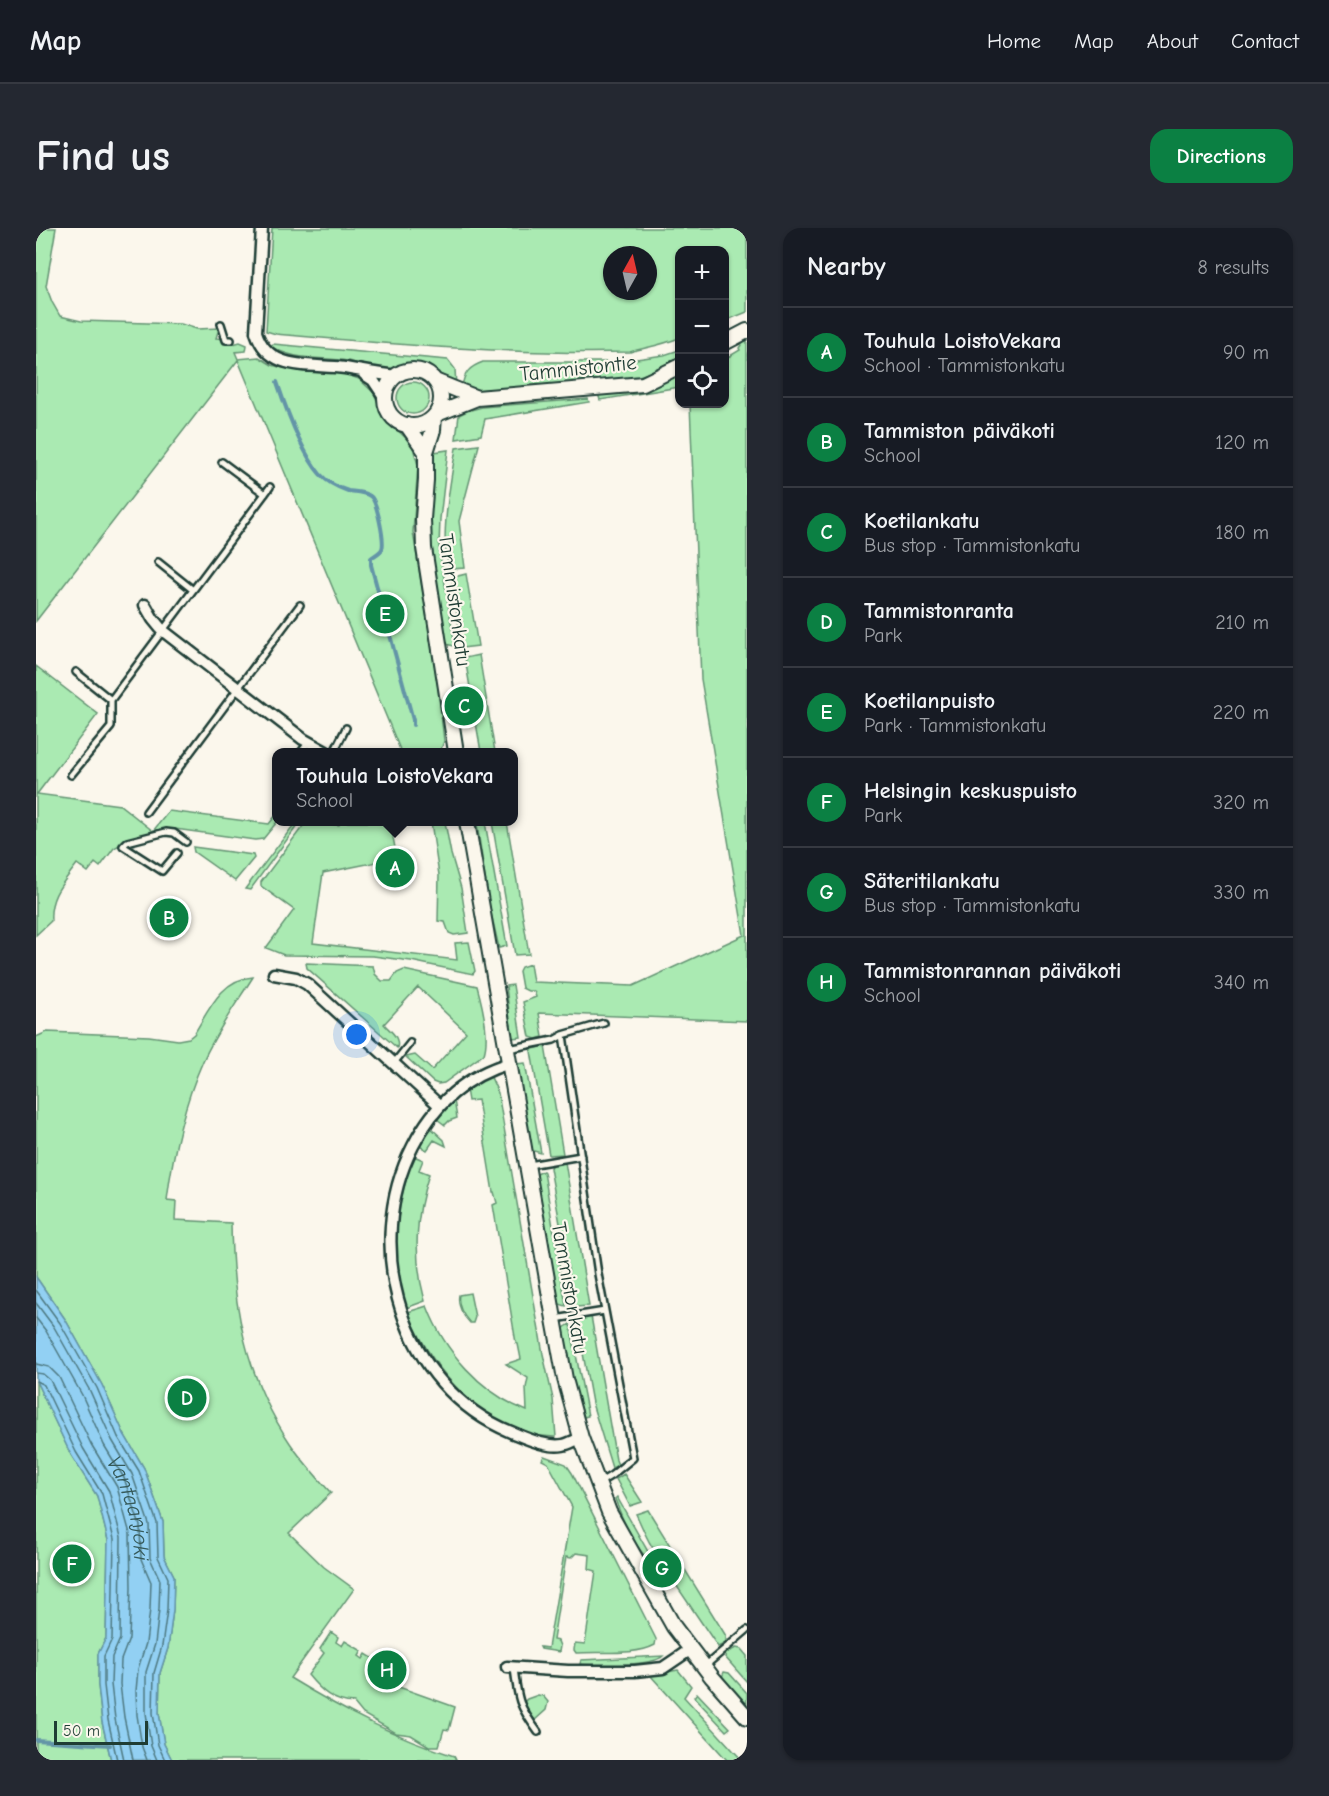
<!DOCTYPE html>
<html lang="en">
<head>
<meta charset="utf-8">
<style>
	body { margin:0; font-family:"Comic Neue",sans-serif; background:#242831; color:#f1f3f6 }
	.controls { position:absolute; right:18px; top:18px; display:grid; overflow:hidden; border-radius:12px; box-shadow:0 2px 4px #0004 }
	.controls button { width:54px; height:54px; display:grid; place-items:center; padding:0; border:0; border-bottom:2px solid #363941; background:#171b24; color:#f1f3f6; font:30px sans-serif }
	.compass { position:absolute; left:567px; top:18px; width:54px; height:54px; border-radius:50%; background:#171b24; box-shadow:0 2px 4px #0004; rotate:8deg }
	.scale { position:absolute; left:18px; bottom:15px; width:94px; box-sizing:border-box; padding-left:6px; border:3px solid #1f3d34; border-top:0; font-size:16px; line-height:21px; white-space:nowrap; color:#1f3d34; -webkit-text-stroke:4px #fbf7ec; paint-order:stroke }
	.you { position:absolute; left:321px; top:807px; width:21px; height:21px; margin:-15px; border:4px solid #fff; border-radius:50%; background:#1a73e8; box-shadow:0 0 0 9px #1a73e833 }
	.badge { display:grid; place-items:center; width:39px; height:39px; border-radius:50%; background:#0b8043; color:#fff; font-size:20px; font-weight:700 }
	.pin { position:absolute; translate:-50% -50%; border:3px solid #fff; box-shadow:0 2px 6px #0006 }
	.popup { position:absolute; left:236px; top:520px; width:246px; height:78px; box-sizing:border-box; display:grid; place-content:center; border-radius:12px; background:#171b24; filter:drop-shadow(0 2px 4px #0005); font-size:20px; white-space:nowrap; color:#9ea1a6 }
	.popup b { font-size:22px; color:#f1f3f6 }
	.popup::after { content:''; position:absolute; left:50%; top:100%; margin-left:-12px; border:12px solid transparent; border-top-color:#171b24 }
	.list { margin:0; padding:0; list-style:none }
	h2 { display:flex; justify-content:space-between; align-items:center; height:78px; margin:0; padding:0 24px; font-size:26px }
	h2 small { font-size:20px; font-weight:400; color:#9ea1a6 }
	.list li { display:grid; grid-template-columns:39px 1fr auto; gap:18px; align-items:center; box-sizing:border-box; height:90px; padding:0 24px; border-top:2px solid #363941 }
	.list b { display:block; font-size:22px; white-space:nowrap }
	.list p { margin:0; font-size:20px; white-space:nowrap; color:#9ea1a6 }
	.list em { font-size:20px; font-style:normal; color:#9ea1a6 }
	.icon { flex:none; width:33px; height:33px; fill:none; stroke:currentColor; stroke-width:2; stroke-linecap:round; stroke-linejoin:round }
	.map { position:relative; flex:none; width:711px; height:1532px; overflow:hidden; border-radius:18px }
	header { display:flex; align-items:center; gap:36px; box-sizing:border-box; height:84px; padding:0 30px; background:#171b24; border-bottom:2px solid #363941 }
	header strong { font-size:28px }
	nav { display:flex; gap:33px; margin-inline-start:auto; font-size:21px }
	.intro { display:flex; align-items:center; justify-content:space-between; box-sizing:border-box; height:144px; padding:0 36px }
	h1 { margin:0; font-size:42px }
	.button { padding:15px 27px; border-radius:18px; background:#0b8043; color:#fff; font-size:21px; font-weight:700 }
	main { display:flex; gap:36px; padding:0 36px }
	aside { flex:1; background:#171b24; border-radius:18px; box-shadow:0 2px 4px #0004 }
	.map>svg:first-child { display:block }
	.green { fill:#aaeab2; stroke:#649473; stroke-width:1.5; fill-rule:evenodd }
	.water { fill:#92d0f3; stroke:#6495a7; stroke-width:1.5 }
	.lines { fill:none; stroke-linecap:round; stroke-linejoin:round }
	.shore { stroke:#4d7880; stroke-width:1.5 }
	.stream { stroke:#6495a7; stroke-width:4 }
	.service-casing { stroke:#1f3d34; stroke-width:10 }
	.minor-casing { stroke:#1f3d34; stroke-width:15 }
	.tertiary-casing { stroke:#1f3d34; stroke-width:18 }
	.service { stroke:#fbf7ec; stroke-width:5 }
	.minor { stroke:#fbf7ec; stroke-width:10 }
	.tertiary { stroke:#fbf7ec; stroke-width:14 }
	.labels { text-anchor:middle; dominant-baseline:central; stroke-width:4.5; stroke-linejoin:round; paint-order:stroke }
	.street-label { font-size:21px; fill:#1f3d34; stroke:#fbf7ec }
	.water-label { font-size:22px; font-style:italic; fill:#365a5a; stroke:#fbf7ec }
</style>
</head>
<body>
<header>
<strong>Map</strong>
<nav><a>Home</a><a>Map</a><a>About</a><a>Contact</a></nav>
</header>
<div class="intro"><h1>Find us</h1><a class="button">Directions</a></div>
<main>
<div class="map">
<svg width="711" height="1532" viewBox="0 0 711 1532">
	<rect width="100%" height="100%" fill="#fbf7ec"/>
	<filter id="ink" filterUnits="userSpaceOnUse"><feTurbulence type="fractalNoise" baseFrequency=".0167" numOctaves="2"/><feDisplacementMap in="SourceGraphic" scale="12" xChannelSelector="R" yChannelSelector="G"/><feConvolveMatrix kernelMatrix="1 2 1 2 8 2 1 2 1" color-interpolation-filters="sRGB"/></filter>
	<g filter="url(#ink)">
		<!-- green -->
		<path class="green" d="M0,0H20L10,58L16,74L24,88L45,93L145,96L161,101L183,100L180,110L194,111L197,116L204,114L211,117L210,123L199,124L202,131L223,129L236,137L247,140L306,145L323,151L338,165L347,188L376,216L382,237L377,304L401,452L408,513L404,524H365L202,132L0,393Z
			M236,0H711V84L689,93L688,22H644L643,110C626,117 612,119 594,124C475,127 358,116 240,106L230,103ZM576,27H612V63H576Z
			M711,108V793L503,785L507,809L500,811L494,809L487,774L500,769L498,763H492L486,760L483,743L485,739L494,736L497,754L597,758L708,707L665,451L654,176H688L689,131L704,122L703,120Z
			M237,116L412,132L419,141L420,158C407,152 397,140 384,137C372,135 363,141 352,142C337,143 324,135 311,133C285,129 257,133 234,118Z
			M643,122V129L642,130L615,144L597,150L441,162L426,159C428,145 433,139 447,134H580L628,127Z
			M643,145V159L564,172L562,166Z
			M361 170a16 16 0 1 1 32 0a16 16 0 1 1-32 0Z
			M552,171L553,174L449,191L445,207L420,211L423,187L431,183L446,179Z
			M443,217L423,293L429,340L415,341C401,319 416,247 420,220Z
			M412,222L404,291L403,319L419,418L409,416L393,326L392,291L398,224Z
			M430,346L442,418L426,420L416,353L418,349Z
			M443,427L459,524H445L429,430Z
			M0,438L62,486L1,566L84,577L117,603L133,583L233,596L240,587L241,594L227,611L219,612L139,601L129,602L94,611L78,620L64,639L59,635L52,644L41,636C27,655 13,668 15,693L0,707Z
			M260,594H264L214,662L209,661Z
			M270,594L303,597L304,594H354L361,630L287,645L277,715L421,732L419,715L433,714L439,743L437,746L375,733L337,728L248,727L230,720L258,682L225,658V654Z
			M395,594H409L415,626L425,660L432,705L418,707L413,705L409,694L402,693L403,647Z
			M443,594H449L471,718L463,720L453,676L441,596Z
			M456,594H471L493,726L479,727Z
			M157,619L217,627L218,630L199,653L158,624Z
			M270,735L337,738L339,746L346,753H355L361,745L368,742L441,758C446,776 454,808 448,826L408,855L402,856L397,854L370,829L379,827L396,842L430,804L382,759L348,796C355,804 364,809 361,820L271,740Z
			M217,749C200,776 180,804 167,833C147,878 137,924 131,972L140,973L139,992L195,995C196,1074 209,1149 254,1215C266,1233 281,1249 295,1265L253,1305L288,1339L318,1361L254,1450C308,1483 357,1508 418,1528L420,1532H136L128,1516L123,1485L124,1445L132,1420L137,1382L138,1348L128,1328L127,1294L108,1240L88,1206L66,1157L29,1091L0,1049V809L11,804L113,808L142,812L153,810L158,806C173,782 185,751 217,749Z
			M477,757L485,809L476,810L470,758Z
			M509,818L527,926L513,927L495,823L497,821Z
			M489,835L505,925L494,922L480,836Z
			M454,847L462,865L507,1126L517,1171L520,1209C452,1210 396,1142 372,1084L391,1078C408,1123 445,1165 491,1183L490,1160L492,1150L470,1136L485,1131L482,1116L480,1115L457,977L461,975L458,964H457L442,872L432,873L430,861Z
			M418,872L421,890L413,893L409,897L401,891Z
			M394,899L408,912L410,918L398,912L391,922L383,918Z
			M378,928L387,932L383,942L393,946C379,989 377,1029 389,1073L370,1080C353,1028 359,978 378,928Z
			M529,934L553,1078L539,1079L514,940L515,937Z
			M507,943L508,944L530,1078L520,1075L499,947Z
			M434,1065L439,1089L437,1095H434C427,1088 421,1077 423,1067Z
			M555,1088L580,1232L582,1237L576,1240L556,1175L541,1092Z
			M534,1096L552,1188L548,1189L534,1144L525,1102Z
			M0,1153L35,1227L61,1268L72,1312L70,1410L62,1426V1457L66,1494L75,1532H0Z
			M508,1228L530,1236L536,1245L620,1411L619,1417C599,1428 563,1423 540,1425L538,1422L539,1415L549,1416L560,1343L553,1341L554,1327L540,1325L535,1330L530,1329L517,1412L522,1413L524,1418L523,1424L505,1421L504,1419L512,1420L536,1279L512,1235L506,1232Z
			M588,1246L606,1274L594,1278L580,1251Z
			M581,1269L619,1336L617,1337C598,1318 588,1296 579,1271Z
			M612,1282L690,1408V1415L682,1419L634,1348L637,1343C630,1333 622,1328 615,1317C609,1307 605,1296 600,1286Z
			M295,1404L302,1409L300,1414L306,1418L309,1413L326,1423L323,1428L327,1431L330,1426L351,1439L350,1440L359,1446L355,1452L361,1455L360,1458L419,1479L413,1502L408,1501L403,1518H393L375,1507L360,1505L327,1486L318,1475C297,1474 285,1463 272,1447L288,1425L284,1421Z
			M700,1420L705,1421L711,1428V1454L689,1429L690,1425Z
			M627,1428C617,1438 560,1438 544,1436L545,1432Z
			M642,1442L655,1458L648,1469L706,1532H691L614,1447Z
			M688,1444L693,1445L711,1465V1479L686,1449Z
			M661,1465L694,1500L690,1503L658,1469Z
			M502,1467L507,1468L512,1474L510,1482L499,1492L492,1484L487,1475L491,1471Z"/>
		<!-- water -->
		<path class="water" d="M0,1049L29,1091L66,1157L88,1206L108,1240L127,1294L128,1328L138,1348L137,1382L132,1420L124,1445L123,1485L128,1516L136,1532H75L66,1494L62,1457V1426L70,1410L72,1312L61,1268L35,1227L0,1153Z"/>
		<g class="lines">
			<!-- shore -->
			<g class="shore">
				<path d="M0,1062L24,1095L61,1160L82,1209L103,1243L121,1295L122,1329L132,1350L131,1382L126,1418L118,1445L117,1485L122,1517L129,1532"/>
				<path d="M0,1075L18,1099L54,1163L76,1212L96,1246L113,1296L114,1330L124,1352L123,1381L119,1416L110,1444V1485L115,1518L121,1532"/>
				<path id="s1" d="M0,1090L10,1103L46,1167L68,1217L88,1250L104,1298L105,1331L115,1354L114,1381L110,1415L102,1441L100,1463L101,1487L106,1519L111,1532"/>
				<path d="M0,1136L13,1139L23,1149L55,1216L81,1259L94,1306L95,1360L93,1411L85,1432L84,1456L88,1489L97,1532"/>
				<path d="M0,1145L7,1146L14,1152L47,1220L73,1263L85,1309L84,1411L76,1429L75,1456L79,1491L88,1532"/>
				<path d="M0,1153L8,1157L40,1224L66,1266L78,1311L76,1411L68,1428V1457L72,1492L81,1532"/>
			</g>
			<!-- stream -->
			<path class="stream" d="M241,154C250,181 266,225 284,246C291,254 303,260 312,263C319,264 328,264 334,268C341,272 349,314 346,321C344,325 339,327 335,330V337L377,492V497
				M0,1512L74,1517"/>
			<defs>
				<path id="service" d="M185,96L190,112H195
					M186,234L229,266
					M122,334L157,362
					M40,444L75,472
					M265,524L272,515
					M298,524L310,500
					M35,547L75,499V472L234,259
					M110,584L264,377
					M141,625L126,643L87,618L91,614L130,604L138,605L150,614
					M527,807L562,1046L597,1230L576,1247L563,1255
					M472,821L518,812L527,807L568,795
					M358,835L374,815
					M493,937L545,928
					M519,1091L569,1083
					M669,1438L711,1402
					M478,1440C482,1473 483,1478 502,1504"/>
				<path id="minor" d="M226,0L220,104C233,145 275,135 309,140C326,143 343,146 361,148
					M328,146L337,152L349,170
					M109,377L117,391L126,402L267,511L290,524
					M238,746L260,750L271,756L403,877
					M474,835C429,848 398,876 377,918C325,1019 365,1159 475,1204C490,1210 511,1220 527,1217C533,1216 539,1212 545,1210
					M471,1439L532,1443H599L627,1440L655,1421"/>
				<path id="tertiary" d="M688,115L711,103
					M349 170a28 28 0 1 1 56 0a28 28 0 1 1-56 0Z
					M399,153L441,170
					M401,186L441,170L607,156L644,138
					M398,189L397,202L390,224V252L387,291L388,320L420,524
					M371,197L390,224
					M431,594L518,1091L529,1151L545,1210L573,1284L638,1399L676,1449L711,1489"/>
			</defs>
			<!-- service casing -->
			<use href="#service" class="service-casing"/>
			<!-- minor casing -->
			<use href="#minor" class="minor-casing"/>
			<!-- tertiary casing -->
			<use href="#tertiary" class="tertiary-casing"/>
			<!-- service -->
			<use href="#service" class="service"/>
			<!-- minor -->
			<use href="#minor" class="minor"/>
			<!-- tertiary -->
			<use href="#tertiary" class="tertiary"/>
		</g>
	</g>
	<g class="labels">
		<!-- street labels -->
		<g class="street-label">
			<text transform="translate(542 140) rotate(-6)">Tammistontie</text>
			<text transform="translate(419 372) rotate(82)">Tammistonkatu</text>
			<text transform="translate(534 1060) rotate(80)">Tammistonkatu</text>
		</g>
		<!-- water labels -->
		<g class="water-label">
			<text stroke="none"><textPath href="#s1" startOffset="214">Vantaanjoki</textPath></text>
		</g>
	</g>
</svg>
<div class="controls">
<button>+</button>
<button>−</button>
<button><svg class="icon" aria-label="locate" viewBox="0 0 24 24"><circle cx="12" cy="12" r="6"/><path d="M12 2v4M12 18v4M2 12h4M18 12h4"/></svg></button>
</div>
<svg class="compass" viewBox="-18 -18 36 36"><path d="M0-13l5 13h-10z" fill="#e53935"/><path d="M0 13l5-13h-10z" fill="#9ea1a6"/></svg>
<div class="scale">50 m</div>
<div class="you"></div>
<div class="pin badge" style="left:359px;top:640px">A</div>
<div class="popup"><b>Touhula LoistoVekara</b>School</div>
<div class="pin badge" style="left:133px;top:690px">B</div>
<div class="pin badge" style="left:428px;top:478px">C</div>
<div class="pin badge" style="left:151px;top:1170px">D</div>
<div class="pin badge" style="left:349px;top:386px">E</div>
<div class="pin badge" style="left:36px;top:1336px">F</div>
<div class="pin badge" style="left:626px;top:1340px">G</div>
<div class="pin badge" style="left:351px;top:1442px">H</div>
</div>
<aside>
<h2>Nearby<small>8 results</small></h2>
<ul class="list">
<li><span class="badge">A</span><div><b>Touhula LoistoVekara</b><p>School · Tammistonkatu</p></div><em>90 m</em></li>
<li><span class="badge">B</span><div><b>Tammiston päiväkoti</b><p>School</p></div><em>120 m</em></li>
<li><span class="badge">C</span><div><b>Koetilankatu</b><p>Bus stop · Tammistonkatu</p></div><em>180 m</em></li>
<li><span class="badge">D</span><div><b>Tammistonranta</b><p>Park</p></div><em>210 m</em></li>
<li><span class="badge">E</span><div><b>Koetilanpuisto</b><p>Park · Tammistonkatu</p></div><em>220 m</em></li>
<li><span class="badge">F</span><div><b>Helsingin keskuspuisto</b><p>Park</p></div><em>320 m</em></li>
<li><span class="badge">G</span><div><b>Säteritilankatu</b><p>Bus stop · Tammistonkatu</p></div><em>330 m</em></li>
<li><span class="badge">H</span><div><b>Tammistonrannan päiväkoti</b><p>School</p></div><em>340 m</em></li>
</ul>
</aside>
</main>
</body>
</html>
